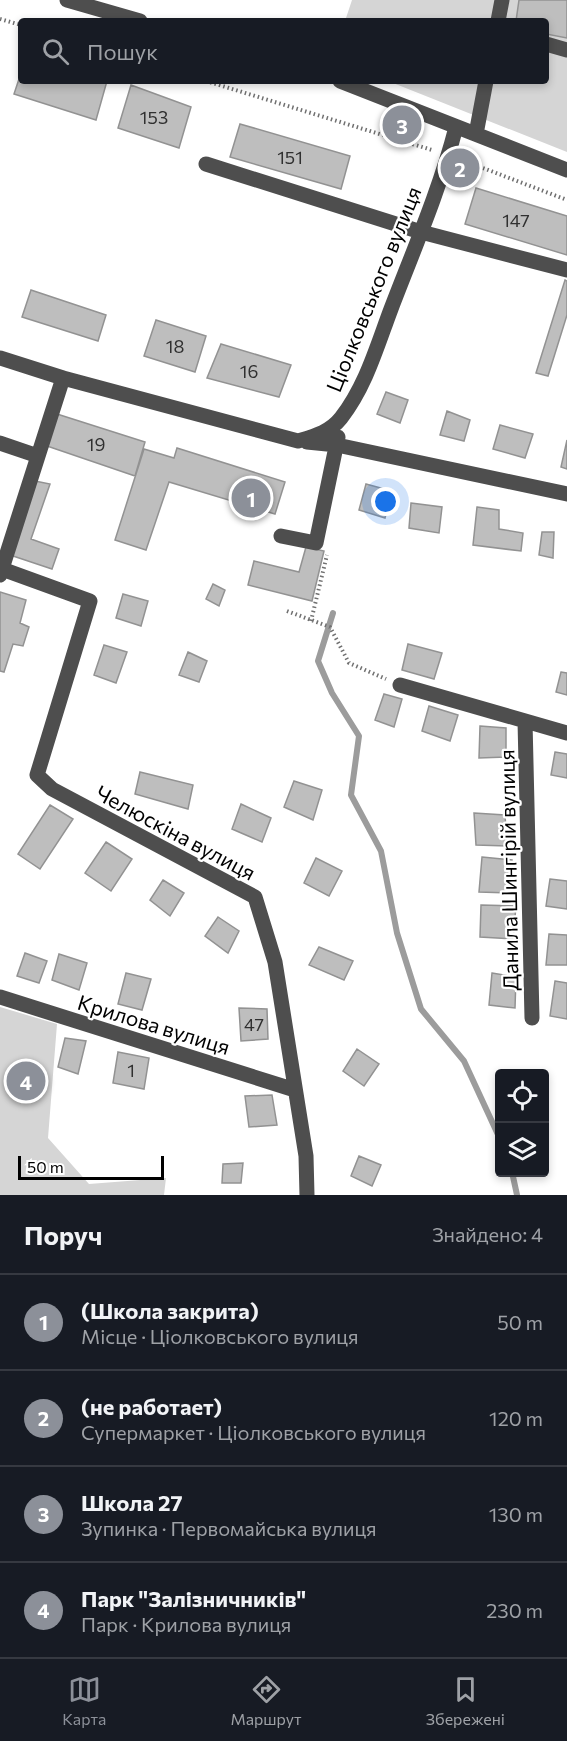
<!DOCTYPE html>
<html lang="uk">
<head>
<meta charset="utf-8">
<style>
	body { margin:0; font-family:Commissioner,sans-serif; background:#242831; color:#f1f3f6 }
	.controls { position:absolute; right:18px; bottom:18px; display:grid; overflow:hidden; border-radius:6px; box-shadow:0 3px 9px #0003 }
	.controls button { width:54px; height:54px; display:grid; place-items:center; padding:0; border:0; border-bottom:2px solid #363941; background:#171b24; color:#f1f3f6; font:30px sans-serif }
	.scale { position:absolute; left:18px; bottom:15px; width:146px; box-sizing:border-box; padding-left:6px; border:3px solid #000; border-top:0; font-size:16px; line-height:21px; white-space:nowrap; color:#000; -webkit-text-stroke:4px #fff; paint-order:stroke }
	.you { position:absolute; left:386px; top:502px; width:21px; height:21px; margin:-15px; border:4px solid #fff; border-radius:50%; background:#1a73e8; box-shadow:0 0 0 9px #1a73e833 }
	.badge { display:grid; place-items:center; width:39px; height:39px; border-radius:50%; background:#8c9099; color:#fff; font-size:20px; font-weight:700 }
	.pin { position:absolute; translate:-50% -50%; border:3px solid #fff; box-shadow:0 2px 6px #0006 }
	.list { margin:0; padding:0; list-style:none }
	h2 { display:flex; justify-content:space-between; align-items:center; height:78px; margin:0; padding:0 24px; font-size:26px }
	h2 small { font-size:20px; font-weight:400; color:#9ea1a6 }
	.list li { display:grid; grid-template-columns:39px 1fr auto; gap:18px; align-items:center; box-sizing:border-box; height:96px; padding:0 24px; border-top:2px solid #363941 }
	.list b { display:block; font-size:22px; white-space:nowrap }
	.list p { margin:0; font-size:20px; white-space:nowrap; color:#9ea1a6 }
	.list em { font-size:20px; font-style:normal; color:#9ea1a6 }
	.icon { flex:none; width:33px; height:33px; fill:none; stroke:currentColor; stroke-width:2; stroke-linecap:round; stroke-linejoin:round }
	.map { position:relative; flex:none; width:567px; height:1195px; overflow:hidden }
	.search { position:absolute; background:#171b24; box-shadow:0 3px 9px #0003; left:18px; right:18px; top:18px; height:66px; display:flex; align-items:center; gap:15px; box-sizing:border-box; padding:0 21px; border-radius:6px; color:#9ea1a6; font-size:22px }
	.sheet { height:462px; background:#171b24 }
	nav { display:flex; justify-content:space-around; align-items:center; box-sizing:border-box; height:84px; border-top:2px solid #363941; background:#171b24; font-size:16px; color:#9ea1a6 }
	nav a { display:grid; justify-items:center; gap:3px }
	nav .on { color:#8c9099 }
	.map>svg:first-child { display:block }
	.green { fill:#d5d5d5 }
	.lines { fill:none; stroke-linecap:round; stroke-linejoin:round }
	.stream { stroke:#9c9c9c; stroke-width:6 }
	.building { fill:#bebebe; stroke:#929292; stroke-width:1.5 }
	.path { stroke:#707070; stroke-width:4; stroke-dasharray:1.5 3; stroke-linecap:butt }
	.minor { stroke:#4e4e4e; stroke-width:15 }
	.labels { text-anchor:middle; dominant-baseline:central; stroke-width:4.5; stroke-linejoin:round; paint-order:stroke }
	.number-label { font-size:18px; fill:#303030 }
	.street-label { font-size:21px; fill:#000; stroke:#fff }
</style>
</head>
<body>
<div class="map">
<svg width="567" height="1195" viewBox="0 0 567 1195">
	<rect width="100%" height="100%" fill="#fff"/>
	<!-- green -->
	<path class="green" d="M352,0H567V152L388,81H546V21H345Z
		M0,1007L57,1024L48,1138L89,1184L166,1178L164,1195H0Z"/>
	<g class="lines">
		<!-- stream -->
		<path class="stream" d="M333,613L318,661L332,693L359,736L351,795L381,851L397,933L421,1009L464,1061L500,1139
			M512,1172L517,1195"/>
	</g>
	<!-- building -->
	<path class="building" d="M519,0H567V38L546,34V21H516Z
		M21,73V81H107L96,120L14,94Z
		M131,85L191,107L179,148L118,128Z
		M240,124L350,156L341,189L230,157Z
		M454,160L468,166L465,175L451,170Z
		M476,188L567,216V255L465,224Z
		M565,280L567,281V315L548,376L536,373Z
		M31,290L106,315L98,341L22,317Z
		M156,320L206,336L195,372L144,356Z
		M221,344L291,365L279,397L207,378Z
		M386,392L408,400L400,423L377,414Z
		M447,411L470,420L464,441L440,435Z
		M57,414L145,442L135,476L47,446Z
		M500,425L533,434L525,458L493,449Z
		M567,440V469L561,467Z
		M177,448L285,482L275,514L169,482L146,550L115,540L144,449L174,458Z
		M35,481L50,484L31,539L59,549L52,569L10,555Z
		M366,484L392,491L385,518L359,510Z
		M411,503L442,507L439,533L409,528Z
		M477,507L499,510V529L523,533L521,551L473,545Z
		M542,532H554L553,558L539,555Z
		M306,547L324,551L312,601L248,585L254,561L299,572Z
		M213,584L225,590L219,606L206,599Z
		M0,592L26,600L20,623L29,627L23,646L13,644L4,672L0,671Z
		M123,594L148,601L141,626L116,618Z
		M408,644L442,653L434,679L402,670Z
		M104,645L127,652L116,683L94,675Z
		M188,652L207,661L199,682L179,675Z
		M561,672L567,673V695L556,692Z
		M384,694L402,699L394,727L375,720Z
		M429,706L458,715L450,741L422,731Z
		M480,726L506,728V757L479,758Z
		M555,752L567,754V778L551,775Z
		M140,772L193,785L188,809L135,794Z
		M294,781L322,790L313,820L284,807Z
		M241,804L271,818L262,842L232,829Z
		M50,805L73,819L40,869L18,854Z
		M474,813L505,815L507,846L476,845Z
		M106,842L132,859L111,891L85,873Z
		M482,857L512,860L511,893L479,892Z
		M316,858L342,871L329,896L304,883Z
		M550,879L567,881V909L546,906Z
		M163,880L184,893L170,916L150,900Z
		M481,905L516,906L513,939L480,937Z
		M218,917L239,931L228,953L205,936Z
		M549,934L567,935V965H546Z
		M319,947L353,961L344,980L309,965Z
		M25,953L47,961L39,983L17,976Z
		M59,954L87,963L79,990L52,980Z
		M126,973L151,979L142,1010L118,1004Z
		M492,973L516,977L515,1008L489,1005Z
		M555,981L567,983V1019L550,1016Z
		M239,1008L267,1009L268,1039L241,1041Z
		M65,1038L86,1041L78,1074L58,1067Z
		M357,1049L379,1064L364,1086L343,1071Z
		M118,1052L149,1058L144,1089L113,1083Z
		M272,1095L277,1125L249,1127L245,1096Z
		M359,1156L381,1165L372,1186L351,1176Z
		M243,1163L241,1183H222L223,1164Z"/>
	<g class="lines">
		<!-- path -->
		<path class="path" d="M0,19L21,25
			M206,81L432,150
			M462,160L567,200
			M287,611L330,627L349,663L386,679
			M311,621L327,555"/>
		<!-- minor -->
		<path class="minor" d="M67,0L140,21
			M498,21L502,0
			M546,44L567,50
			M340,81L567,170
			M476,134L486,81
			M206,164L421,232L567,270
			M0,358L63,378L298,441C315,436 330,432 341,418C366,386 377,346 391,309C414,249 440,189 456,127
			M307,442L337,445L567,494
			M0,443L38,456
			M281,536L316,543L338,437
			M2,569L90,601L37,775L52,789L255,897L275,962L306,1156L307,1195
			M0,575L63,378
			M400,685L567,733
			M525,721L532,1018
			M0,997L295,1090"/>
	</g>
	<g class="labels">
		<!-- number labels -->
		<g class="number-label">
			<text x="154" y="117">153</text>
			<text x="290" y="157">151</text>
			<text x="516" y="220">147</text>
			<text x="175" y="346">18</text>
			<text x="249" y="371">16</text>
			<text x="96" y="444">19</text>
			<text x="254" y="1024">47</text>
			<text x="131" y="1070">1</text>
		</g>
		<!-- street labels -->
		<g class="street-label">
			<text transform="translate(373 289) rotate(-68)">Ціолковського вулиця</text>
			<text transform="translate(176 832) rotate(28)">Челюскіна вулиця</text>
			<text transform="translate(508 870) rotate(-91)">Данила Шингірій вулиця</text>
			<text transform="translate(154 1024) rotate(17)">Крилова вулиця</text>
		</g>
	</g>
</svg>
<div class="controls">
<button><svg class="icon" aria-label="locate" viewBox="0 0 24 24"><circle cx="12" cy="12" r="6"/><path d="M12 2v4M12 18v4M2 12h4M18 12h4"/></svg></button>
<button><svg class="icon" aria-label="layers" viewBox="0 0 24 24"><path d="M12 4l9 5-9 5-9-5zM3 14l9 5 9-5"/></svg></button>
</div>
<div class="scale">50 m</div>
<div class="you"></div>
<div class="pin badge" style="left:251px;top:498px">1</div>
<div class="pin badge" style="left:460px;top:168px">2</div>
<div class="pin badge" style="left:402px;top:125px">3</div>
<div class="pin badge" style="left:26px;top:1081px">4</div>
<div class="search"><svg class="icon" aria-label="search" viewBox="0 0 24 24"><circle cx="10" cy="10" r="6"/><path d="M15 15l6 6"/></svg>Пошук</div>
</div>
<section class="sheet">
<h2>Поруч<small>Знайдено: 4</small></h2>
<ul class="list">
<li><span class="badge">1</span><div><b>(Школа закрита)</b><p>Місце · Ціолковського вулиця</p></div><em>50 m</em></li>
<li><span class="badge">2</span><div><b>(не работает)</b><p>Супермаркет · Ціолковського вулиця</p></div><em>120 m</em></li>
<li><span class="badge">3</span><div><b>Школа 27</b><p>Зупинка · Первомайська вулиця</p></div><em>130 m</em></li>
<li><span class="badge">4</span><div><b>Парк &quot;Залізничників&quot;</b><p>Парк · Крилова вулиця</p></div><em>230 m</em></li>
</ul>
</section>
<nav>
<a class="on"><svg class="icon" aria-label="map" viewBox="0 0 24 24"><path d="M3 6l6-2 6 2 6-2v14l-6 2-6-2-6 2zM9 4v14M15 6v14"/></svg>Карта</a>
<a><svg class="icon" aria-label="directions" viewBox="0 0 24 24"><path d="M12 3l9 9-9 9-9-9zM9 14v-3h6M13 9l2 2-2 2"/></svg>Маршрут</a>
<a><svg class="icon" aria-label="saved" viewBox="0 0 24 24"><path d="M7 4h10v16l-5-4-5 4z"/></svg>Збережені</a>
</nav>
</body>
</html>
